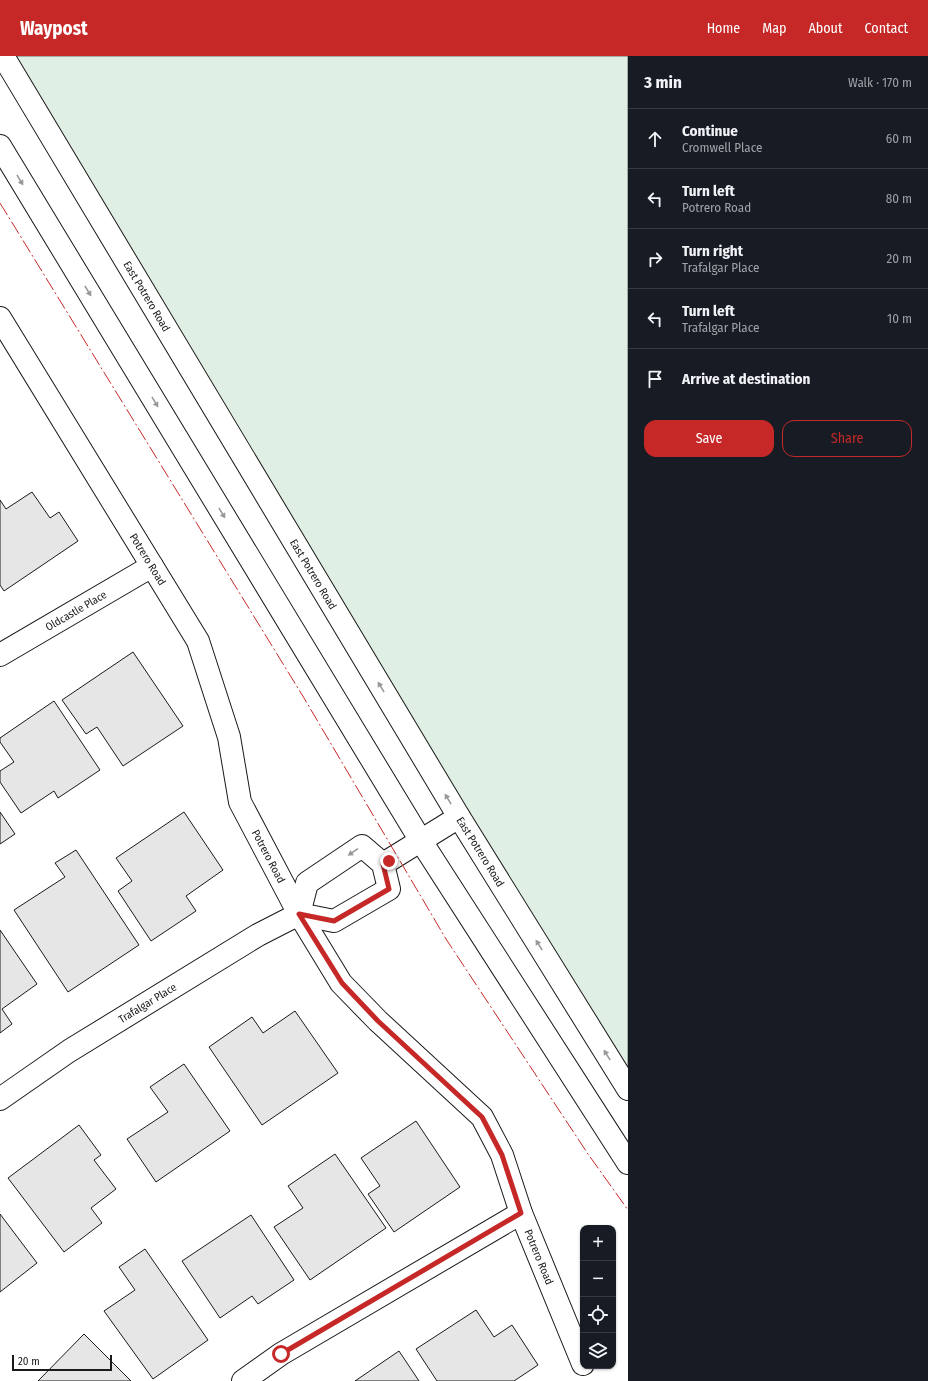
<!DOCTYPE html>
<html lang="en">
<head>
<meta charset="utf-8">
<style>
	body { margin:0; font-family:"Fira Sans Condensed",sans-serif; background:#242831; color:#f1f3f6 }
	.controls { position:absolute; right:12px; bottom:12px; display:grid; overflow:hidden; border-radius:8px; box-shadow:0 1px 3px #0004 }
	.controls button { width:36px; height:36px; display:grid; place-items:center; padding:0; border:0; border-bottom:1px solid #363941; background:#171b24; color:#f1f3f6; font:20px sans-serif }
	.scale { position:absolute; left:12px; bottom:10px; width:100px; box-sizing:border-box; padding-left:4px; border:2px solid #1a1a1a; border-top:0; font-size:11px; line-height:14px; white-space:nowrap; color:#1a1a1a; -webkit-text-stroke:3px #fff; paint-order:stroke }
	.stop { position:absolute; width:12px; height:12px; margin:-9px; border:3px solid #c62828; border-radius:50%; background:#fff }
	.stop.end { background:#c62828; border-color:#fff; box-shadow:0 1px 4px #0008 }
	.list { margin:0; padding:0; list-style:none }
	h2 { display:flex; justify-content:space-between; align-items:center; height:52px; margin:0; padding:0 16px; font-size:17px }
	h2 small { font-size:13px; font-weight:400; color:#9ea1a6 }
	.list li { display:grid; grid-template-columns:26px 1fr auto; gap:12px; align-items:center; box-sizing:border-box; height:60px; padding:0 16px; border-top:1px solid #363941 }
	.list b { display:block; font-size:15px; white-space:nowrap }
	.list p { margin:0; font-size:13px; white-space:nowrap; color:#9ea1a6 }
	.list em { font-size:13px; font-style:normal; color:#9ea1a6 }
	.actions { display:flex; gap:8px; padding:12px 16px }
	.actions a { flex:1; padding:9px 0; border:1px solid #c62828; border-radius:12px; text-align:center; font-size:14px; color:#c62828 }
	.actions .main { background:#c62828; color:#fff }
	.icon { flex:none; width:22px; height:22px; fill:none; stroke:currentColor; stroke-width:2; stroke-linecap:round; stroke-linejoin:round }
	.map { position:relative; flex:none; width:628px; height:1325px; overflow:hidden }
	header { display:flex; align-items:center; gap:24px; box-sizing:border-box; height:56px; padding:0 20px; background:#c62828; color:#fff }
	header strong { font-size:19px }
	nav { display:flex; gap:22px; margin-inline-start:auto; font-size:14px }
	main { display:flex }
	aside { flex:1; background:#171b24 }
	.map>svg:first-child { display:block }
	.green { fill:#e0efe3; stroke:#6a6a6a }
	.building { fill:#e6e6e6; stroke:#1a1a1a }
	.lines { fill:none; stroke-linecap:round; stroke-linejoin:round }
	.minor-casing { stroke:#1a1a1a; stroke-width:24 }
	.minor { stroke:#fff; stroke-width:22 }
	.power { stroke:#c62828; stroke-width:1; stroke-dasharray:14 3 2 3; stroke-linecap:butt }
	.oneway { fill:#989898 }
	.route { stroke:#c62828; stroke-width:5 }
	.labels { text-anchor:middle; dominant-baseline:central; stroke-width:3; stroke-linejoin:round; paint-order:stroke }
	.street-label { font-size:11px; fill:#1a1a1a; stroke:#fff }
</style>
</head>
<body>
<header>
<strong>Waypost</strong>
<nav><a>Home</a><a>Map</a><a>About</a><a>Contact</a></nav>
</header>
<main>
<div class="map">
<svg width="628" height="1325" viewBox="0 0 628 1325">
	<rect width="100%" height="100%" fill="#fff"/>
	<!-- green -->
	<path class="green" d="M3,0H628V1033Z"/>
	<!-- building -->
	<path class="building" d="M32,436L50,462L59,456L78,485L4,535L0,529V444L6,453Z
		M133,596L183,670L123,710L97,671L86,678L62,644Z
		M54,645L100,714L58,742L54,735L21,757L0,726V715L14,706L0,686V682Z
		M0,756L15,778L0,788Z
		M184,756L223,814L186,840L196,855L151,885L118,835L132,825L116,802Z
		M76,794L139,889L68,936L14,854L65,821L55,807Z
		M0,874L37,928L2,953L12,968L0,977Z
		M295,955L338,1017L262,1069L209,991L252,961L263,977Z
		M184,1008L230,1075L156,1126L127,1083L168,1056L150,1031Z
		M416,1065L460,1131L394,1176L368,1138L380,1130L361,1102Z
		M79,1069L101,1099L94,1104L116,1133L91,1152L102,1167L64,1196L8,1122Z
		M335,1098L386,1172L310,1224L274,1171L303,1152L288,1130Z
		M0,1158L37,1207L0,1236Z
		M251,1159L294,1224L258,1248L252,1240L220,1262L182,1205Z
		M145,1193L208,1284L153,1323L104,1255L135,1234L119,1211Z
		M476,1254L494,1281L512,1269L538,1309L514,1325H437L416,1293Z
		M84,1278L131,1325H38Z
		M399,1295L419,1325H355Z"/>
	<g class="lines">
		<defs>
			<g id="minor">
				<path id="s1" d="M3,0L459,761L628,1033"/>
				<path d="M0,90L421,785L628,1107"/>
				<path id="s2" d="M0,262L198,585L229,681L240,746L299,858L341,927L378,965L482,1061L502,1099L521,1157L583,1308"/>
				<path id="s3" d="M0,599L152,510"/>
				<path d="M383,808L459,761"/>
				<path id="s4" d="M0,1043L69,995L258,879L299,858L334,865L389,833L383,808L362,790L307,827L299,858"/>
				<path d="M243,1325L281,1298L521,1157"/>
			</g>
		</defs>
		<!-- minor casing -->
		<use href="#minor" class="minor-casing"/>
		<!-- minor -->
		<use href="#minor" class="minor"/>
		<!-- power -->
		<path class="power" d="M0,147L304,642L446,883L588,1098L628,1154"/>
	</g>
	<!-- one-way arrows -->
	<defs><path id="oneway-solid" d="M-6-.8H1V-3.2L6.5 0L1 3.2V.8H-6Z"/></defs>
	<g class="oneway">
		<use href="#oneway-solid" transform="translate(20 124) rotate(59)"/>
		<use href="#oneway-solid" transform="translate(88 235) rotate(59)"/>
		<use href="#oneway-solid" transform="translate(155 346) rotate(59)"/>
		<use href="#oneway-solid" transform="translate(222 457) rotate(59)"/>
		<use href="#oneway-solid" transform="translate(381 631) rotate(-121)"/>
		<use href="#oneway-solid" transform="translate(448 743) rotate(-121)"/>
		<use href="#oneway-solid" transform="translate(353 796) rotate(146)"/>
		<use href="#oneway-solid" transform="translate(539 889) rotate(-122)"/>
		<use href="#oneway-solid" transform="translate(607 999) rotate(-122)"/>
	</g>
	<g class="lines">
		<!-- route -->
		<path class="route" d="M281,1298L521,1157L502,1099L482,1061L378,965L342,927L299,858L334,865L389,833L383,808L389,805"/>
	</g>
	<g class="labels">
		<!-- street labels -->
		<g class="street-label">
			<text stroke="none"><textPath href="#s1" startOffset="280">East Potrero Road</textPath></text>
			<text stroke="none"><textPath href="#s2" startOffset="283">Potrero Road</textPath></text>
			<text stroke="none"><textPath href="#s1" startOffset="604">East Potrero Road</textPath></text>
			<text stroke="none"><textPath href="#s3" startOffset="88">Oldcastle Place</textPath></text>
			<text stroke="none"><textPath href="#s1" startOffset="928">East Potrero Road</textPath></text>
			<text stroke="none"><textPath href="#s2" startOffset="607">Potrero Road</textPath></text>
			<text stroke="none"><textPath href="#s4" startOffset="176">Trafalgar Place</textPath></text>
			<text stroke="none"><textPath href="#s2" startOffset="1099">Potrero Road</textPath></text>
		</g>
	</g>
</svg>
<div class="controls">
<button>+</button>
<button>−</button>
<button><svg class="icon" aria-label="locate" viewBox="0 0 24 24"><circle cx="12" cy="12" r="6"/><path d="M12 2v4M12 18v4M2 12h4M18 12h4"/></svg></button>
<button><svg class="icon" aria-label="layers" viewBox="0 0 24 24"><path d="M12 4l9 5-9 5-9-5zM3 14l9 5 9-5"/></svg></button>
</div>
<div class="scale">20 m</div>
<div class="stop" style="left:281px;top:1298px"></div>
<div class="stop end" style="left:389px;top:805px"></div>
</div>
<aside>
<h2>3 min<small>Walk · 170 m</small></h2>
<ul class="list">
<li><svg class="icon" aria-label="ahead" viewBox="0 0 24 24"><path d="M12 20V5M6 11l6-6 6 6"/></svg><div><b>Continue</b><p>Cromwell Place</p></div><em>60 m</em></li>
<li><svg class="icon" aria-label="left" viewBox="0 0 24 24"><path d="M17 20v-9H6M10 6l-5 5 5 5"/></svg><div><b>Turn left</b><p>Potrero Road</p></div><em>80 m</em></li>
<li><svg class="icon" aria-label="right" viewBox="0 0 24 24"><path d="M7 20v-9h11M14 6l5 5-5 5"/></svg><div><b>Turn right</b><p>Trafalgar Place</p></div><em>20 m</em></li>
<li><svg class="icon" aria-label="left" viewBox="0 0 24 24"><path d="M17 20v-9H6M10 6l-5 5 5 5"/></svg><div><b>Turn left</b><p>Trafalgar Place</p></div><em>10 m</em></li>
<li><svg class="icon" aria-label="arrive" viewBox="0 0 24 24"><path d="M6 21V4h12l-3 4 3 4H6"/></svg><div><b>Arrive at destination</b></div></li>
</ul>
<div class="actions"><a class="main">Save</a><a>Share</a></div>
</aside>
</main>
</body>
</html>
